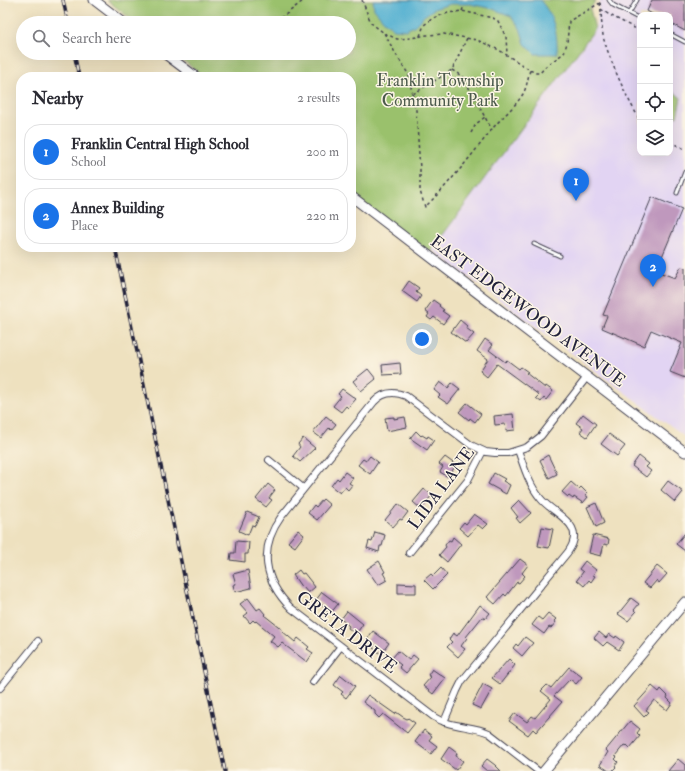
<!DOCTYPE html>
<html lang="en">
<head>
<meta charset="utf-8">
<style>
	body { margin:0; font-family:"IM FELL Double Pica",serif; background:#f7f7f7; color:#2b2b33 }
	.controls { position:absolute; right:12px; top:12px; display:grid; overflow:hidden; border-radius:8px; box-shadow:0 4px 16px #0002 }
	.controls button { width:36px; height:36px; display:grid; place-items:center; padding:0; border:0; border-bottom:1px solid #e1e1e2; background:#fff; color:#2b2b33; font:20px sans-serif }
	.you { position:absolute; left:422px; top:339px; width:14px; height:14px; margin:-10px; border:3px solid #fff; border-radius:50%; background:#1a73e8; box-shadow:0 0 0 6px #1a73e833 }
	.badge { display:grid; place-items:center; width:26px; height:26px; border-radius:50%; background:#1a73e8; color:#fff; font-size:13px; font-weight:700 }
	.pin { position:absolute; translate:-50% -33px; filter:drop-shadow(0 1px 2px #0008) }
	.pin::after { content:''; position:absolute; top:21px; width:14px; height:12px; background:inherit; clip-path:polygon(0 0,100% 0,50% 100%) }
	.list { margin:0; padding:0; list-style:none }
	h2 { display:flex; justify-content:space-between; align-items:center; height:52px; margin:0; padding:0 16px; font-size:17px }
	h2 small { font-size:13px; font-weight:400; color:#7c7c81 }
	.list li { display:grid; grid-template-columns:26px 1fr auto; gap:12px; align-items:center; box-sizing:border-box; height:56px; margin:0 8px 8px; padding:0 8px; border:1px solid #e1e1e2; border-radius:16px }
	.list b { display:block; font-size:15px; white-space:nowrap }
	.list p { margin:0; font-size:13px; white-space:nowrap; color:#7c7c81 }
	.list em { font-size:13px; font-style:normal; color:#7c7c81 }
	.icon { flex:none; width:22px; height:22px; fill:none; stroke:currentColor; stroke-width:2; stroke-linecap:round; stroke-linejoin:round }
	.map { position:relative; flex:none; width:685px; height:771px; overflow:hidden }
	.search { position:absolute; background:#fff; box-shadow:0 4px 16px #0002; left:16px; top:16px; width:340px; height:44px; display:flex; align-items:center; gap:10px; box-sizing:border-box; padding:0 14px; border-radius:22px; color:#7c7c81; font-size:15px }
	.panel { position:absolute; background:#fff; box-shadow:0 4px 16px #0002; left:16px; top:72px; width:340px; height:180px; border-radius:16px }
	.map>svg:first-child { display:block }
	.built { fill:#e2d4f3; fill-rule:evenodd }
	.green { fill:#9ac16c; stroke:#5e7254 }
	.water { fill:#53b0d1; stroke:#3a6986 }
	.building { fill:#bf98bd }
	.lines { fill:none; stroke-linecap:round; stroke-linejoin:round }
	.lane-casing { stroke:#413f4f; stroke-width:5 }
	.street-casing { stroke:#413f4f; stroke-width:8 }
	.secondary-casing { stroke:#413f4f; stroke-width:11 }
	.path { stroke:#413f4f; stroke-width:1.5; stroke-dasharray:3 3; stroke-linecap:butt }
	.lane { stroke:#fff; stroke-width:3 }
	.street { stroke:#fff; stroke-width:6 }
	.secondary { stroke:#fff; stroke-width:9 }
	.rail-casing { stroke:#22223b; stroke-width:3.5 }
	.rail { stroke:#fcf5e5; stroke-width:2; stroke-dasharray:6; stroke-linecap:butt }
	.labels { text-anchor:middle; dominant-baseline:central; stroke-width:3; stroke-linejoin:round; paint-order:stroke }
	.park-label { font-size:17px; fill:#4c5a4c; stroke:#fcf5e5 }
	.street-label { font-size:17px; fill:#22223b; stroke:#fcf5e5 }
</style>
</head>
<body>
<div class="map">
<svg width="685" height="771" viewBox="0 0 685 771">
	<rect width="100%" height="100%" fill="#fcf5e5"/>
	<filter id="ink" filterUnits="userSpaceOnUse"><feTurbulence type="fractalNoise" baseFrequency=".025" numOctaves="2"/><feDisplacementMap in="SourceGraphic" scale="8" xChannelSelector="R" yChannelSelector="G"/><feConvolveMatrix kernelMatrix="1 2 1 2 8 2 1 2 1" color-interpolation-filters="sRGB"/></filter>
	<filter id="wash" filterUnits="userSpaceOnUse"><feTurbulence type="fractalNoise" baseFrequency=".012" numOctaves="4" result="noise"/><feDisplacementMap in="SourceGraphic" scale="16" xChannelSelector="R" yChannelSelector="G"/><feGaussianBlur stdDeviation="0.9" result="paint"/><feColorMatrix in="noise" values="0 0 0 0 0 0 0 0 0 0 0 0 0 0 0 0 0 1.4 0 .05"/><feComposite in="paint" operator="in"/></filter>
	<g filter="url(#wash)">
		<rect width="100%" height="100%" fill="#eee1bf"/>
		<!-- built -->
		<path class="built" d="M600,0H685V437L432,250L595,30ZM640,15H670V153H640Z"/>
		<!-- green -->
		<path class="green" d="M107,0H596L590,9L595,29L428,255L351,194V77H204L174,53H349V23H136Z
			M670,92H674L681,98L677,117L670,114Z"/>
		<!-- water -->
		<path class="water" d="M373,0H540C554,16 558,34 557,54H535L525,44L520,28L511,16L493,9L470,4H450L434,9L424,16L414,26L406,30L394,29L384,21L374,9Z"/>
		<g id="blocks">
			<!-- building -->
			<path class="building" d="M652,0H685V31L670,23V15H654L647,11Z
				M652,197L682,209L656,271L675,278L681,267L685,268V378L670,372L682,343L651,330L644,346L602,328L607,316L603,315Z
				M409,281L419,288L416,292L421,296L417,302L402,291Z
				M433,300L440,305L439,306L444,310L442,311L449,316L443,324L434,317L431,320L427,317L429,314L425,311Z
				M460,320L467,326L466,328L474,334L466,343L451,332Z
				M485,339L493,345L489,350L505,362L507,360L519,369L521,367L528,372L526,373L545,388L546,386L553,391L546,400L544,398L541,402L536,398L539,395L497,364L487,377L480,371L488,359L477,351Z
				M400,363L401,374L383,375L382,365Z
				M368,369L376,379L361,391L353,381Z
				M440,382L448,388L452,383L460,389L448,404L438,397L440,395L434,390Z
				M342,389L356,399L348,408L346,406L341,412L333,406L341,396L338,394Z
				M467,403L481,414L475,422L470,418L469,420L459,412Z
				M513,414L515,430L506,431L505,424L495,425L494,416Z
				M583,414L596,424L587,437L580,432L583,428L576,423Z
				M326,416L336,424L331,430L329,428L321,438L313,432Z
				M394,417V419L405,417L407,427L387,431L385,418Z
				M416,431L421,436L422,435L427,438L428,436L434,440L427,450L410,438Z
				M609,434L625,446L617,456L601,444Z
				M303,438L315,448L300,462L293,456L300,447L298,444Z
				M548,455L557,474L549,478L540,460Z
				M370,456L378,462L370,474L358,465L363,459L366,461Z
				M639,456L649,464L646,467L651,471L646,477L632,466Z
				M445,457L456,465L448,477L440,472L443,467L439,464Z
				M345,472L353,478L349,483L352,485L348,490L345,487L340,493L331,486L337,478L339,480Z
				M494,473L505,479L503,481L510,485L506,494L488,484Z
				M668,481L683,492L675,502L661,490Z
				M571,482L579,489L581,487L587,493L585,495L588,497L583,503L574,497L573,499L569,496L568,497L562,492Z
				M268,484L275,490L269,498L272,500L266,507L256,499Z
				M424,489L432,495L421,509L413,502Z
				M323,499L330,505L317,520L308,513L314,505L316,507Z
				M519,500L531,513L520,523L516,518L518,517L511,508Z
				M596,503L604,523L596,527L587,507Z
				M398,504L408,512L402,520L400,519L393,527L385,520Z
				M247,512L259,517L255,526L252,525L248,535L239,531Z
				M474,514L488,524L483,529L478,525L468,536L459,528L464,522L466,524Z
				M542,527L553,529L549,548L538,546Z
				M298,530L304,535L295,547L288,542Z
				M375,532L385,535L382,546H380L379,552L367,548L369,541L372,542Z
				M685,533V551L676,544Z
				M593,535L609,539L608,545L604,544L601,556L589,553Z
				M453,537L461,544L447,562L439,555L446,547L445,545L449,540L451,541Z
				M236,541L249,542L248,554H245V562L230,560L231,553H235Z
				M520,559L528,565L522,573L525,576L519,583L517,582L506,596L504,594L495,604L487,597Z
				M379,561L385,572L383,573L387,580L378,585L367,569Z
				M585,561L596,570L593,575L595,576L591,582L589,580L584,586L577,580L583,572L579,569Z
				M657,566L667,574L659,583L657,580L650,588L643,583Z
				M441,568L447,575L433,589L424,580L431,574L433,576Z
				M248,570L251,588L235,592L233,585L236,584L233,574Z
				M299,570L302,574L304,573L315,587L308,593L303,587L302,588L293,575Z
				M398,583L416,584V593H398Z
				M322,592L338,604L330,614L323,609L325,607L316,600Z
				M248,598L257,610L260,608L265,614L264,615L283,630L282,631L295,642L298,638L309,647L307,649L313,653L307,662L282,643L278,647L270,641L274,636L256,621L255,622L253,620L250,623L244,616L248,613L240,604Z
				M631,598L639,604L634,610L636,612L628,621L618,614Z
				M480,605L490,613L485,619L482,617L466,637L467,638L461,646L465,649L458,657L447,647L452,642L449,639L453,633L457,636Z
				M347,611L363,624L356,634L348,628L349,626L341,619Z
				M548,613L556,619L554,621L556,622L551,628L549,627L544,634L532,625L538,617L542,620Z
				M373,631L389,643L381,654L373,648L375,645L367,639Z
				M599,632L606,638L609,634L615,638L616,636L624,642L623,644L619,650L607,642L603,646L594,638Z
				M525,637L533,643L522,656L513,648L516,644L518,646Z
				M398,651L409,660L413,655L418,659L406,673L399,667L401,665L392,658Z
				M509,659L515,665L500,684L492,678Z
				M569,667L582,677L576,684L570,679L554,696L562,702L536,732L533,729L528,735L509,721L515,713L527,722L532,716L535,718L551,699L541,691L547,685L551,688Z
				M432,669L445,678L433,694L423,686L431,677L428,675Z
				M341,675L355,686L346,698L341,694L343,692L334,685Z
				M483,684L492,689L481,709L472,705Z
				M652,686L659,692L661,689L668,696L667,698L672,703L667,710L654,700L646,710L649,712L644,717L634,706Z
				M368,695L395,714L396,712L403,717L407,719L408,718L415,723L407,733L383,714L379,718L375,714V711L363,702Z
				M630,721L640,729L637,733L640,736L630,748L627,745L626,746L624,745L615,756L617,757L615,759L618,762L615,766L616,767L612,771H609L600,765L608,752L606,750Z
				M424,730L432,736L429,740L437,746L431,754L415,742Z
				M449,747L457,753L456,756L463,761L456,770L441,759Z
				M487,759L495,765L501,771H487L481,766Z
				M678,759L685,765V771H668Z"/>
		</g>
	</g>
	<g filter="url(#ink)">
		<use href="#blocks" fill-opacity="0" stroke="#413f4f" stroke-width="1"/>
		<g class="lines">
			<defs>
				<path id="lane" d="M609,0L613,5L640,19
					M629,13L637,0
					M670,34L685,42
					M677,193L685,172
					M534,244L560,256"/>
				<path id="street" d="M269,460L303,488
					M409,553L468,480L483,451
					M313,682L341,646
					M0,688L38,641
					M444,722L457,691L462,681L568,552C588,524 554,515 541,499C529,485 524,467 518,450
					M538,771L489,733C472,725 451,728 434,717L291,608C264,581 258,549 281,517L374,402C383,392 394,391 406,396L471,445L486,452L495,453H508L527,447L541,436L587,377"/>
				<path id="secondary" d="M94,0L124,23
					M164,53L196,77
					M351,196L685,452
					M544,771L685,602"/>
			</defs>
			<!-- lane casing -->
			<use href="#lane" class="lane-casing"/>
			<!-- street casing -->
			<use href="#street" class="street-casing"/>
			<!-- secondary casing -->
			<use href="#secondary" class="secondary-casing"/>
			<!-- path -->
			<path class="path" d="M362,0L371,23L384,33L397,39L411,38L427,35L444,34L477,40L499,50L530,70C528,77 527,87 523,94C515,107 503,116 493,128C471,156 450,183 425,207L420,191V169L416,110L411,88L412,80L397,56L384,33
				M600,3C602,15 601,28 604,40C612,65 626,97 640,120
				M601,9L608,14L640,31
				M462,11L464,6
				M277,23L280,19L304,0
				M420,36L424,25L433,18L448,13L462,11L493,18L498,21L506,37L507,54
				M452,70L463,77L492,130
				M530,70L536,73H540L546,66L564,53L567,43L569,21L600,3L602,0
				M413,94L452,70L467,38
				M471,133L476,124L485,117
				M670,142L685,149"/>
			<!-- lane -->
			<use href="#lane" class="lane"/>
			<!-- street -->
			<use href="#street" class="street"/>
			<!-- secondary -->
			<use href="#secondary" class="secondary"/>
			<defs>
				<path id="rail" d="M63,0L68,23
					M74,53L79,77
					M115,247L225,771"/>
			</defs>
			<!-- rail casing -->
			<use href="#rail" class="rail-casing"/>
			<!-- rail -->
			<use href="#rail" class="rail"/>
		</g>
	</g>
	<g class="labels">
		<!-- park labels -->
		<g class="park-label">
			<text x="440" y="80">Franklin Township<tspan x="440" dy="20">Community Park</tspan></text>
		</g>
		<!-- street labels -->
		<g class="street-label">
			<text transform="translate(528 311) rotate(37)">EAST EDGEWOOD AVENUE</text>
			<text transform="translate(441 488) rotate(-53)">LIDA LANE</text>
			<text transform="translate(347 632) rotate(38)">GRETA DRIVE</text>
		</g>
	</g>
</svg>
<div class="controls">
<button>+</button>
<button>−</button>
<button><svg class="icon" aria-label="locate" viewBox="0 0 24 24"><circle cx="12" cy="12" r="6"/><path d="M12 2v4M12 18v4M2 12h4M18 12h4"/></svg></button>
<button><svg class="icon" aria-label="layers" viewBox="0 0 24 24"><path d="M12 4l9 5-9 5-9-5zM3 14l9 5 9-5"/></svg></button>
</div>
<div class="you"></div>
<div class="pin badge" style="left:576px;top:201px">1</div>
<div class="pin badge" style="left:653px;top:287px">2</div>
<div class="search"><svg class="icon" aria-label="search" viewBox="0 0 24 24"><circle cx="10" cy="10" r="6"/><path d="M15 15l6 6"/></svg>Search here</div>
<section class="panel">
<h2>Nearby<small>2 results</small></h2>
<ul class="list">
<li><span class="badge">1</span><div><b>Franklin Central High School</b><p>School</p></div><em>200 m</em></li>
<li><span class="badge">2</span><div><b>Annex Building</b><p>Place</p></div><em>220 m</em></li>
</ul>
</section>
</div>
</body>
</html>
